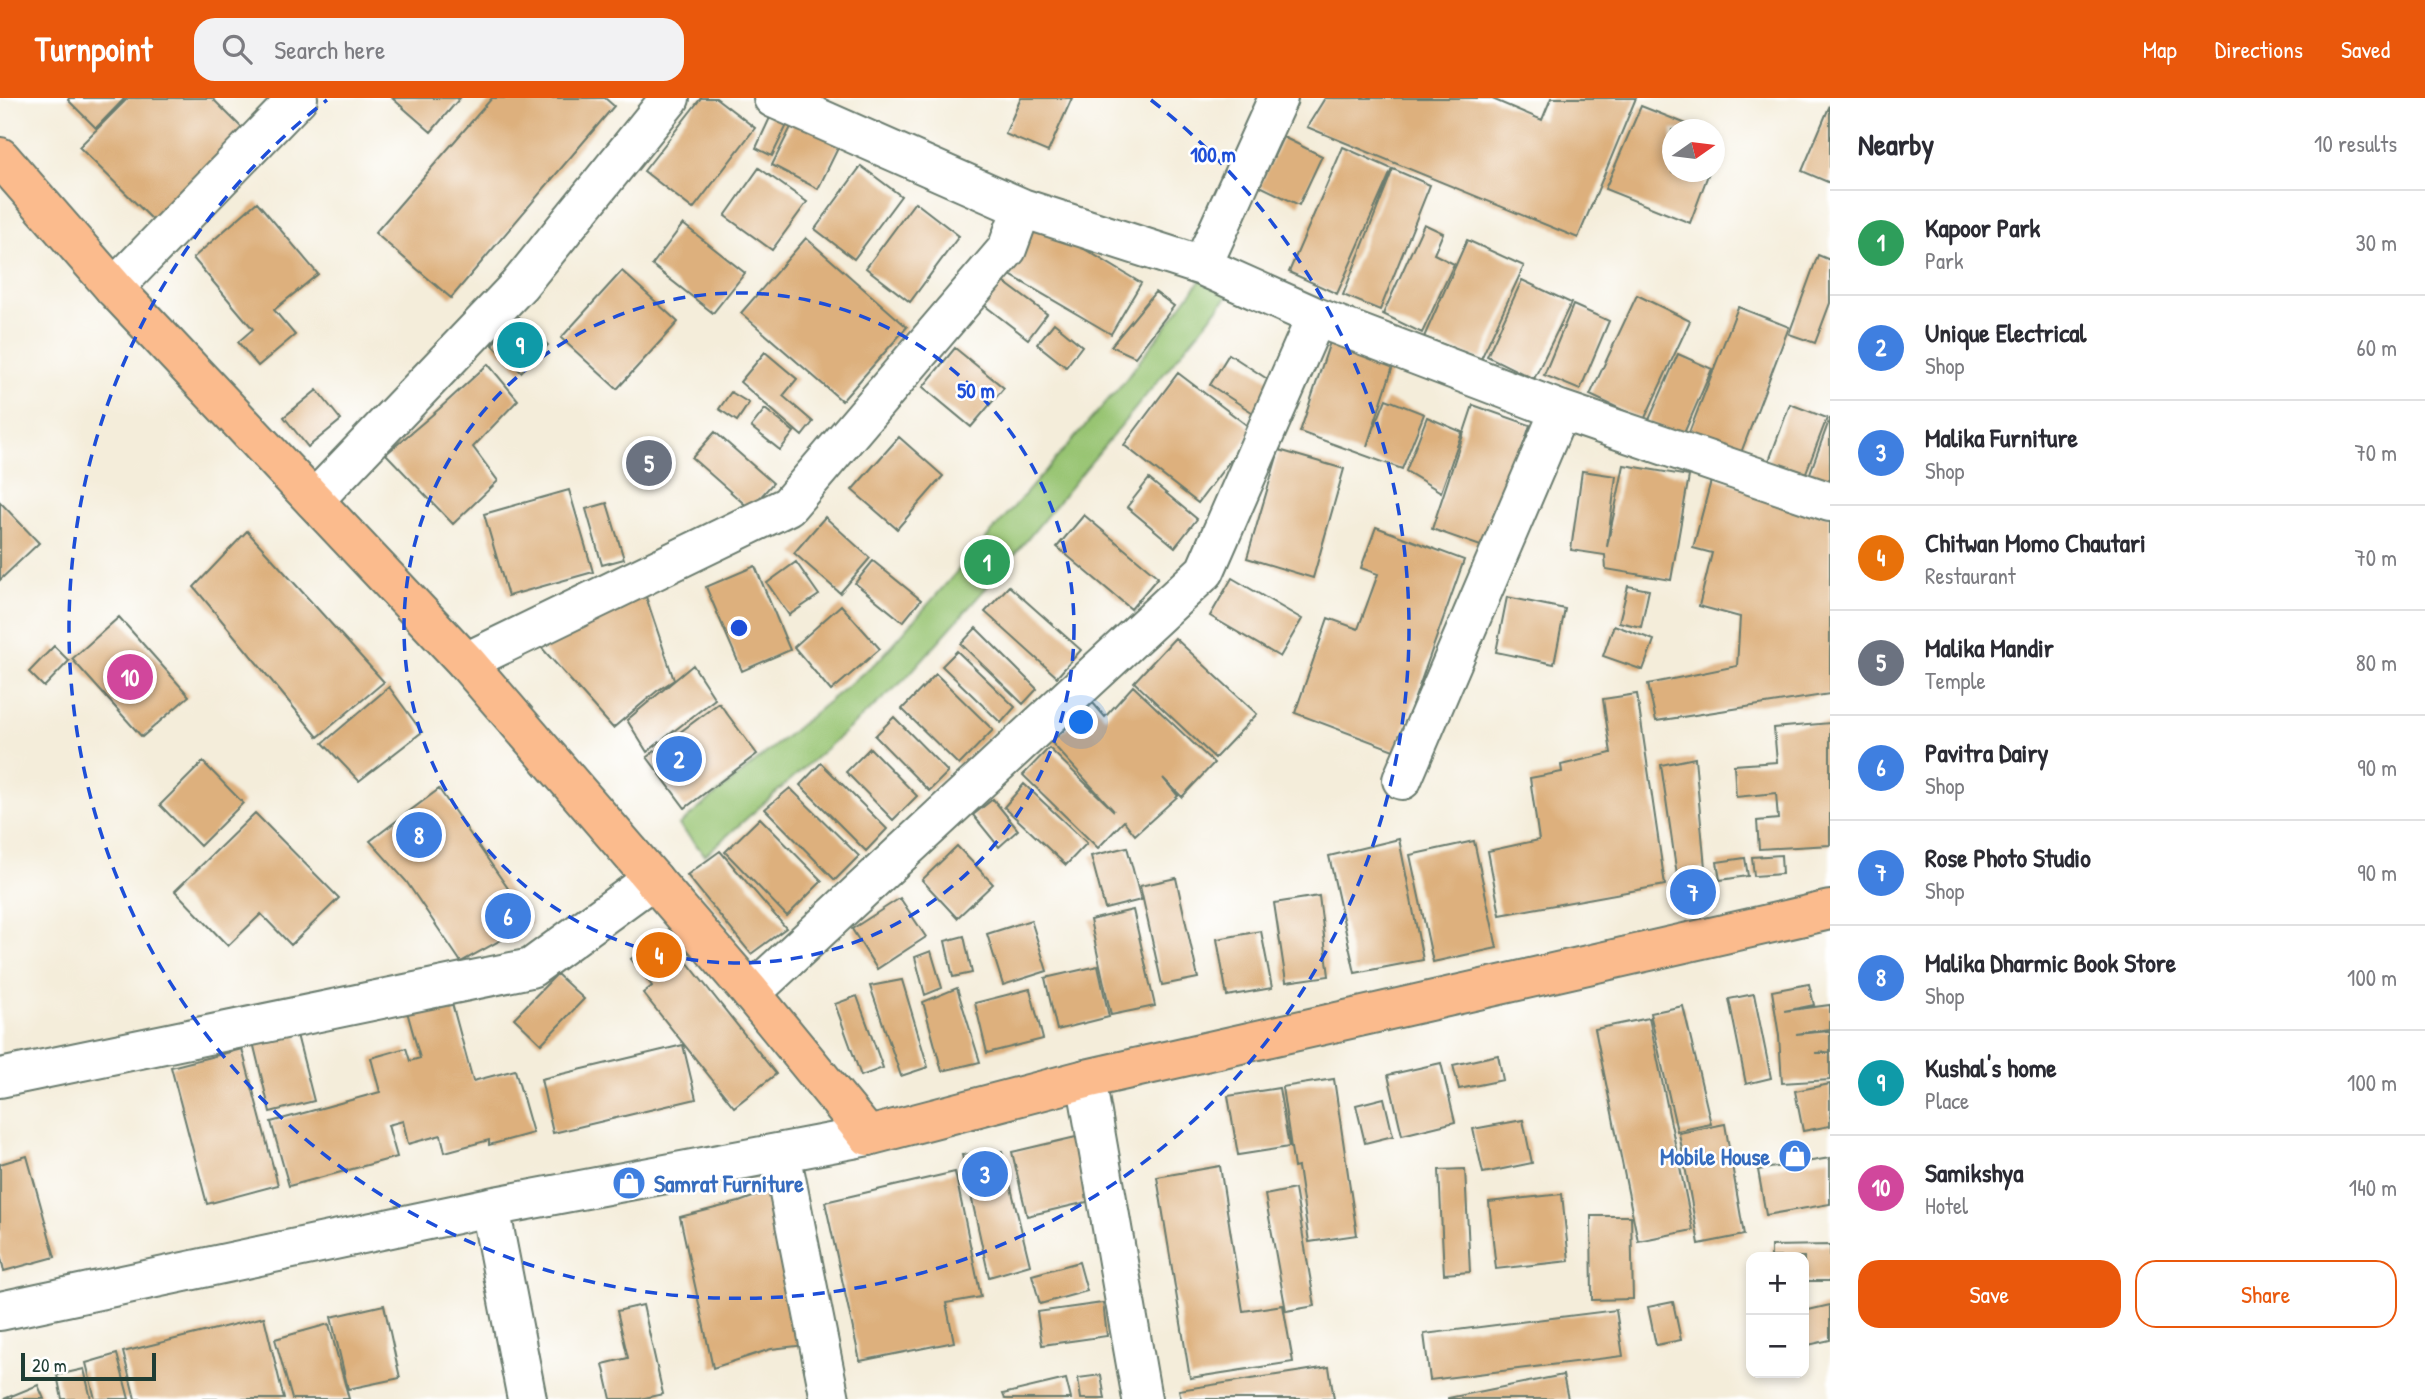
<!DOCTYPE html>
<html lang="en">
<head>
<meta charset="utf-8">
<style>
	body { margin:0; font-family:"Patrick Hand",sans-serif; background:#f2f2f3; color:#2b2b33 }
	.controls { position:absolute; right:21px; bottom:21px; display:grid; overflow:hidden; border-radius:14px; box-shadow:0 4px 10px #0003 }
	.controls button { width:63px; height:63px; display:grid; place-items:center; padding:0; border:0; border-bottom:2px solid #e1e1e2; background:#fff; color:#2b2b33; font:35px sans-serif }
	.compass { position:absolute; left:1662px; top:21px; width:63px; height:63px; border-radius:50%; background:#fff; box-shadow:0 4px 10px #0003; rotate:76deg }
	.scale { position:absolute; left:21px; bottom:18px; width:135px; box-sizing:border-box; padding-left:7px; border:4px solid #1f3d34; border-top:0; font-size:19px; line-height:24px; white-space:nowrap; color:#1f3d34; -webkit-text-stroke:5px #fff; paint-order:stroke }
	.you { position:absolute; left:1082px; top:625px; width:24px; height:24px; margin:-18px; border:5px solid #fff; border-radius:50%; background:#1a73e8; box-shadow:0 0 0 10px #1a73e833 }
	.badge { display:grid; place-items:center; width:46px; height:46px; border-radius:50%; background:#ea580c; color:#fff; font-size:23px; font-weight:700 }
	.pin { position:absolute; translate:-50% -50%; border:4px solid #fff; box-shadow:0 2px 7px #0006 }
	.list { margin:0; padding:0; list-style:none }
	h2 { display:flex; justify-content:space-between; align-items:center; height:91px; margin:0; padding:0 28px; font-size:30px }
	h2 small { font-size:23px; font-weight:400; color:#7c7c81 }
	.list li { display:grid; grid-template-columns:46px 1fr auto; gap:21px; align-items:center; box-sizing:border-box; height:105px; padding:0 28px; border-top:2px solid #e1e1e2 }
	.list b { display:block; font-size:26px; white-space:nowrap }
	.list p { margin:0; font-size:23px; white-space:nowrap; color:#7c7c81 }
	.list em { font-size:23px; font-style:normal; color:#7c7c81 }
	.actions { display:flex; gap:14px; padding:21px 28px }
	.actions a { flex:1; padding:16px 0; border:2px solid #ea580c; border-radius:21px; text-align:center; font-size:24px; color:#ea580c }
	.actions .main { background:#ea580c; color:#fff }
	.icon { flex:none; width:38px; height:38px; fill:none; stroke:currentColor; stroke-width:2; stroke-linecap:round; stroke-linejoin:round }
	.map { position:relative; flex:none; width:1830px; height:1301px; overflow:hidden }
	header { display:flex; align-items:center; gap:42px; box-sizing:border-box; height:98px; padding:0 35px; background:#ea580c; color:#fff }
	header strong { font-size:33px }
	nav { display:flex; gap:38px; margin-inline-start:auto; font-size:24px }
	.search { width:490px; height:63px; background:#f2f2f3; display:flex; align-items:center; gap:18px; box-sizing:border-box; padding:0 24px; border-radius:21px; color:#7c7c81; font-size:26px }
	main { display:flex }
	aside { flex:1; background:#fff }
	.map>svg:first-child { display:block }
	.green { fill:#98c472; stroke:#5c8053; stroke-width:2 }
	.building { fill:#ddb07d }
	.lines { fill:none; stroke-linecap:round; stroke-linejoin:round }
	.minor-casing { stroke:#6a7b6e; stroke-width:42 }
	.major-casing { stroke:#6a7b6e; stroke-width:42 }
	.minor { stroke:#fff; stroke-width:38 }
	.major { stroke:#fbbb8d; stroke-width:38 }
	.ring { fill:none; stroke:#1d4ed8; stroke-width:3.5; stroke-dasharray:12 9 }
	.labels { text-anchor:middle; dominant-baseline:central; stroke-width:5; stroke-linejoin:round; paint-order:stroke }
	.shop-label { font-size:24px; font-weight:bold; fill:#366cbe; stroke:#fff; text-anchor:end }
	.centre { fill:#1d4ed8; stroke:#fff; stroke-width:3.5 }
	.ring-label { font-size:21px; text-anchor:middle; font-weight:bold; fill:#1d4ed8; stroke:#fff; stroke-width:5; stroke-linejoin:round; paint-order:stroke }
</style>
</head>
<body>
<header>
<strong>Turnpoint</strong>
<div class="search"><svg class="icon" aria-label="search" viewBox="0 0 24 24"><circle cx="10" cy="10" r="6"/><path d="M15 15l6 6"/></svg>Search here</div>
<nav><a>Map</a><a>Directions</a><a>Saved</a></nav>
</header>
<main>
<div class="map">
<svg width="1830" height="1301" viewBox="0 0 1830 1301">
	<rect width="100%" height="100%" fill="#fff"/>
	<filter id="ink" filterUnits="userSpaceOnUse"><feTurbulence type="fractalNoise" baseFrequency=".0143" numOctaves="2"/><feDisplacementMap in="SourceGraphic" scale="14" xChannelSelector="R" yChannelSelector="G"/><feConvolveMatrix kernelMatrix="1 2 1 2 8 2 1 2 1" color-interpolation-filters="sRGB"/></filter>
	<filter id="wash" filterUnits="userSpaceOnUse"><feTurbulence type="fractalNoise" baseFrequency=".00686" numOctaves="4" result="noise"/><feDisplacementMap in="SourceGraphic" scale="28" xChannelSelector="R" yChannelSelector="G"/><feGaussianBlur stdDeviation="1.57" result="paint"/><feColorMatrix in="noise" values="0 0 0 0 0 0 0 0 0 0 0 0 0 0 0 0 0 1.4 0 .05"/><feComposite in="paint" operator="in"/></filter>
	<g filter="url(#wash)">
		<rect width="100%" height="100%" fill="#f4edda"/>
		<!-- green -->
		<path class="green" d="M1203,179L1233,192L1002,472L904,582L705,757L679,727L880,561L1123,285Z"/>
		<g id="blocks">
			<!-- building -->
			<path class="building" d="M69,0H125L96,30L68,2Z
				M128,0H212L247,35L157,126L79,49Z
				M392,0H460L431,34Z
				M492,0H605L614,8L451,200L375,135Z
				M701,0H716L755,30L693,111L644,73Z
				M1021,0H1072L1048,54L1005,36Z
				M1325,0H1490L1542,22L1551,0H1636L1578,140L1307,29Z
				M1830,7V85L1802,73Z
				M1641,8L1699,31L1672,32V74H1709L1690,125L1605,91Z
				M773,13L790,21L772,58L756,50Z
				M796,19L842,42L818,91L772,67Z
				M1283,39L1322,58L1299,107L1260,88Z
				M1343,49L1392,71L1337,196L1289,174Z
				M861,68L901,98L854,161L815,131Z
				M759,70L807,104L772,152L725,118Z
				M1393,71L1430,87L1380,212L1343,197Z
				M257,104L318,176L274,212L295,237L258,268L238,244L253,231L193,160Z
				M915,104L959,138L910,204L866,170Z
				M1036,122L1141,185L1111,236L1005,174Z
				M683,126L745,175L713,215L652,167Z
				M1424,126L1443,135L1434,156L1454,166L1422,235L1383,216Z
				M806,140L907,229L842,303L741,215Z
				M1467,142L1524,168L1481,261L1424,239Z
				M1818,157L1830,162V205L1815,245L1789,236Z
				M622,173L678,224L617,291L561,240Z
				M1001,182L1047,216L1028,241L984,207Z
				M1522,182L1571,205L1534,281L1487,258Z
				M1155,194L1174,208L1135,259L1111,248Z
				M1637,197L1690,223L1644,322L1590,297Z
				M1573,207L1609,223L1580,292L1544,277Z
				M1738,209L1789,229L1739,360L1687,340Z
				M519,219L548,247L521,274L492,246Z
				M1054,225L1082,248L1066,269L1037,246Z
				M1331,241L1395,262L1367,348L1386,301L1424,316L1402,371L1300,334Z
				M955,250L1004,290L971,329L923,289Z
				M765,254L797,281L783,298L813,324L802,338L740,284Z
				M1229,256L1278,288L1258,318L1210,287Z
				M1678,256L1712,271L1682,340L1648,324Z
				M488,266L518,302L473,349L498,383L453,426L386,356L439,311Z
				M1178,275L1253,332L1198,405L1124,347Z
				M317,292L341,322L308,349L284,319Z
				M731,294L749,305L737,323L719,311Z
				M1790,306L1827,320L1805,377L1769,363Z
				M1473,307L1530,327L1489,451L1432,431Z
				M765,311L794,334L780,352L751,329Z
				M1427,319L1462,334L1441,394L1406,373Z
				M1830,320V386L1809,378Z
				M715,334L773,385L750,411L692,360Z
				M899,339L943,378L897,431L852,392Z
				M1279,352L1344,371L1313,480L1247,460Z
				M1624,367L1689,378L1671,482L1606,471L1605,457L1571,452L1582,373L1616,378L1607,449Z
				M1712,379L1830,418V596L1656,623L1648,586L1737,568L1740,519L1699,508L1712,455L1693,450Z
				M1149,381L1197,421L1175,449L1127,409Z
				M569,392L593,474L508,498L484,416Z
				M0,404L39,445L0,482Z
				M607,405L624,461L602,467L586,411Z
				M1084,417L1158,479L1131,511L1057,449Z
				M825,419L870,460L840,495L794,455Z
				M1376,429L1464,462L1396,653L1295,615L1328,520L1358,531L1378,476L1361,470Z
				M247,433L384,584L318,639L194,489Z
				M873,463L921,502L903,524L855,485Z
				M796,464L819,497L789,517L767,485Z
				M755,468L790,552L742,573L706,489Z
				M1232,480L1302,521L1280,559L1210,518Z
				M642,487L674,582L657,593L613,630L533,540Z
				M1009,488L1081,552L1057,579L985,514Z
				M1628,488L1649,492L1641,529L1619,524Z
				M1507,499L1565,511L1554,566L1496,554Z
				M841,507L880,551L831,593L794,549Z
				M119,519L189,598L142,639L72,561Z
				M1614,527L1654,542L1643,572L1603,558Z
				M976,530L1037,591L1023,606L961,546Z
				M1175,540L1257,616L1215,660L1134,584Z
				M54,548L69,563L44,589L29,574Z
				M957,553L1015,609L1001,625L942,568Z
				M693,567L715,601L647,654L627,622Z
				M936,576L993,632L959,667L902,611Z
				M1133,588L1214,665L1182,699L1163,680L1178,698L1135,737L1124,723L1098,750L1023,677L1049,650L1114,713L1051,644L1093,605L1105,619Z
				M389,589L422,634L359,683L323,645Z
				M1637,596L1665,787L1500,817L1488,753L1539,742L1530,680L1562,674L1561,667L1611,655L1603,601Z
				M719,605L757,656L685,710L647,659Z
				M894,619L948,674L929,693L875,638Z
				M1830,625V747L1759,751L1757,723L1778,721L1776,695L1736,699L1734,667L1777,664L1774,630Z
				M870,650L917,698L893,722L846,674Z
				M1695,660L1705,770L1677,777L1661,667Z
				M203,664L243,705L200,748L160,707Z
				M821,665L887,731L866,753L800,687Z
				M1024,686L1087,745L1066,767L1004,709Z
				M790,690L859,758L835,782L765,711Z
				M439,691L532,825L461,864L406,783L370,743Z
				M993,701L1018,732L999,749L973,717Z
				M255,715L339,800L291,847L261,816L228,848L175,793Z
				M760,720L822,783L787,818L725,754Z
				M1399,741L1423,862L1355,875L1329,758Z
				M1474,743L1497,850L1433,864L1410,757Z
				M957,748L993,786L957,820L922,782Z
				M1127,749L1141,802L1105,811L1091,758Z
				M720,753L786,830L751,856L687,777Z
				M1781,757L1782,776L1754,778L1752,759Z
				M1745,760L1748,778L1720,782L1717,764Z
				M1176,780L1198,880L1162,887L1140,788Z
				M1319,798L1329,878L1286,884L1274,805Z
				M900,800L926,839L877,871L852,831Z
				M1133,812L1155,908L1111,917L1090,822Z
				M1031,822L1047,873L1003,887L987,836Z
				M1261,833L1272,890L1227,898L1217,841Z
				M664,835L776,976L734,1009L643,895L652,888L631,861Z
				M964,838L972,875L953,879L945,843Z
				M931,853L942,890L925,897L915,859Z
				M1098,868L1109,919L1057,932L1045,880Z
				M557,876L584,901L541,946L514,920Z
				M902,882L928,969L901,978L870,888Z
				M1809,886L1814,907L1784,913L1830,907V931L1796,936L1830,933V954L1815,955H1830V982L1782,985L1779,938L1772,893Z
				M957,890L980,964L942,973L923,904Z
				M1030,891L1043,941L987,955L975,905Z
				M1754,896L1771,980L1746,986L1729,901Z
				M450,898L473,983L515,972L533,1035L489,1047V1042L445,1054L441,1037L408,1046L403,1023L388,1027L397,1059L289,1088L271,1024L380,994L371,960L406,950L410,963L420,960L406,910Z
				M857,898L883,970L861,978L835,906Z
				M1683,908L1711,1026L1677,1033L1650,915Z
				M1649,920L1693,1132L1638,1143L1595,931Z
				M295,929L314,1003L270,1014L252,940Z
				M683,947L696,1001L553,1035L541,981Z
				M242,951L278,1087L207,1106L171,969Z
				M1498,957L1503,982L1459,991L1453,967Z
				M1441,965L1455,1024L1402,1037L1388,977Z
				M1334,981L1357,1137L1309,1144L1298,1069L1294,1070L1282,989Z
				M1830,986V1028L1803,1033L1795,993Z
				M1279,990L1289,1049L1238,1057L1228,998Z
				M1384,1000L1393,1038L1365,1045L1356,1007Z
				M1523,1022L1532,1065L1483,1075L1473,1031Z
				M1725,1026L1744,1137L1699,1146L1679,1035Z
				M1076,1039L1091,1103L1027,1118L1012,1054Z
				M1002,1053L1030,1167L989,1179L962,1057Z
				M27,1058L55,1159L4,1173L0,1156V1066Z
				M1830,1060V1106L1766,1117L1758,1072Z
				M1220,1068L1243,1213L1283,1207L1293,1264L1190,1280L1157,1079Z
				M1465,1071L1470,1174L1444,1176L1439,1072Z
				M955,1074L981,1199L946,1205L954,1244L860,1263L825,1104Z
				M775,1091L806,1247L771,1251L713,1270L680,1119L739,1104Z
				M1295,1091L1315,1208L1286,1213L1265,1097Z
				M1562,1096L1569,1163L1496,1171L1489,1104Z
				M1591,1118H1631L1633,1201L1592,1202Z
				M1830,1147V1183H1804V1159H1771V1148Z
				M1079,1164L1087,1193L1040,1206L1032,1177Z
				M1673,1204L1681,1242L1656,1247L1648,1209Z
				M1103,1205L1107,1238L1042,1247L1037,1214Z
				M384,1207L400,1280L348,1291L331,1219Z
				M643,1207L663,1296L640,1301H611L603,1266L628,1260L617,1213Z
				M1830,1207V1242L1804,1248V1213Z
				M1616,1212L1623,1258L1430,1282L1424,1236Z
				M264,1219L284,1301H135L123,1254Z
				M329,1226L349,1301H292L275,1241Z
				M117,1256L129,1301H95L86,1265Z
				M1329,1269L1334,1301H1181L1179,1292Z
				M84,1271L91,1301H62L57,1277Z
				M1101,1277L1105,1301H1081L1078,1280Z
				M1563,1277L1568,1301H1448V1300Z
				M1066,1281L1071,1301H1005L1003,1296Z
				M38,1287L44,1301H4Z"/>
		</g>
	</g>
	<g filter="url(#ink)">
		<use href="#blocks" fill-opacity="0" stroke="#6a7b6e" stroke-width="2"/>
		<g class="lines">
			<defs>
				<path id="minor" d="M773,0L1022,110L1202,168L1316,219L1560,312L1830,404
					M1202,168L1278,0
					M114,190L298,0
					M314,402L519,187L670,0
					M466,564L788,408L1007,151L1022,110
					M1402,682L1560,312
					M751,895L1205,473L1316,219
					M0,980L531,870L653,781
					M1086,981L1142,1301
					M781,1055L830,1301
					M490,1109L527,1301
					M0,1213L490,1109L868,1038"/>
				<path id="major" d="M0,59L114,190L466,564L751,895L868,1038L1086,981L1830,812"/>
			</defs>
			<!-- minor casing -->
			<use href="#minor" class="minor-casing"/>
			<!-- major casing -->
			<use href="#major" class="major-casing"/>
			<!-- minor -->
			<use href="#minor" class="minor"/>
			<!-- major -->
			<use href="#major" class="major"/>
		</g>
	</g>
	<!-- distance rings -->
	<g class="ring">
		<circle cx="739" cy="530" r="335"/>
		<path d="M1151 2A670 670 0 1 1 327 2"/>
	</g>
	<!-- icons -->
	<defs>
		<symbol id="shop-disc" viewBox="-11 -11 22 22"><circle r="9.5" fill="#3f7fe0" stroke="#fff"/><path d="M-5-2.5h2.3a2.7 3.5 0 0 1 5.4 0H5L5.5 6h-11ZM-1.5-2.5h3a1.5 2.3 0 0 0-3 0Z" fill="#fff"/></symbol>
	</defs>
	<g fill-rule="evenodd">
		<use href="#shop-disc" x="1776" y="1039" width="38" height="38"/>
		<use href="#shop-disc" x="610" y="1066" width="38" height="38"/>
	</g>
	<g class="labels">
		<!-- shop labels -->
		<g class="shop-label">
			<text x="1770" y="1058">Mobile House</text>
			<text x="654" y="1085" text-anchor="start">Samrat Furniture</text>
		</g>
	</g>
	<circle cx="739" cy="530" r="10" class="centre"/>
	<g class="ring-label">
		<text x="1213" y="64">100 m</text>
		<text x="976" y="300">50 m</text>
	</g>
</svg>
<div class="controls">
<button>+</button>
<button>−</button>
</div>
<svg class="compass" viewBox="-18 -18 36 36"><path d="M0-13l5 13h-10z" fill="#e53935"/><path d="M0 13l5-13h-10z" fill="#7c7c81"/></svg>
<div class="scale">20 m</div>
<div class="you"></div>
<div class="pin badge" style="left:987px;top:464px;background:#2e9e5b">1</div>
<div class="pin badge" style="left:679px;top:661px;background:#3f7fe0">2</div>
<div class="pin badge" style="left:985px;top:1076px;background:#3f7fe0">3</div>
<div class="pin badge" style="left:659px;top:857px;background:#e8710a">4</div>
<div class="pin badge" style="left:649px;top:365px;background:#6b7280">5</div>
<div class="pin badge" style="left:508px;top:818px;background:#3f7fe0">6</div>
<div class="pin badge" style="left:1693px;top:794px;background:#3f7fe0">7</div>
<div class="pin badge" style="left:419px;top:737px;background:#3f7fe0">8</div>
<div class="pin badge" style="left:520px;top:247px;background:#0f9aa8">9</div>
<div class="pin badge" style="left:130px;top:579px;background:#d1479c">10</div>
</div>
<aside>
<h2>Nearby<small>10 results</small></h2>
<ul class="list">
<li><span class="badge" style="background:#2e9e5b">1</span><div><b>Kapoor Park</b><p>Park</p></div><em>30 m</em></li>
<li><span class="badge" style="background:#3f7fe0">2</span><div><b>Unique Electrical</b><p>Shop</p></div><em>60 m</em></li>
<li><span class="badge" style="background:#3f7fe0">3</span><div><b>Malika Furniture</b><p>Shop</p></div><em>70 m</em></li>
<li><span class="badge" style="background:#e8710a">4</span><div><b>Chitwan Momo Chautari</b><p>Restaurant</p></div><em>70 m</em></li>
<li><span class="badge" style="background:#6b7280">5</span><div><b>Malika Mandir</b><p>Temple</p></div><em>80 m</em></li>
<li><span class="badge" style="background:#3f7fe0">6</span><div><b>Pavitra Dairy</b><p>Shop</p></div><em>90 m</em></li>
<li><span class="badge" style="background:#3f7fe0">7</span><div><b>Rose Photo Studio</b><p>Shop</p></div><em>90 m</em></li>
<li><span class="badge" style="background:#3f7fe0">8</span><div><b>Malika Dharmic Book Store</b><p>Shop</p></div><em>100 m</em></li>
<li><span class="badge" style="background:#0f9aa8">9</span><div><b>Kushal's home</b><p>Place</p></div><em>100 m</em></li>
<li><span class="badge" style="background:#d1479c">10</span><div><b>Samikshya</b><p>Hotel</p></div><em>140 m</em></li>
</ul>
<div class="actions"><a class="main">Save</a><a>Share</a></div>
</aside>
</main>
</body>
</html>
